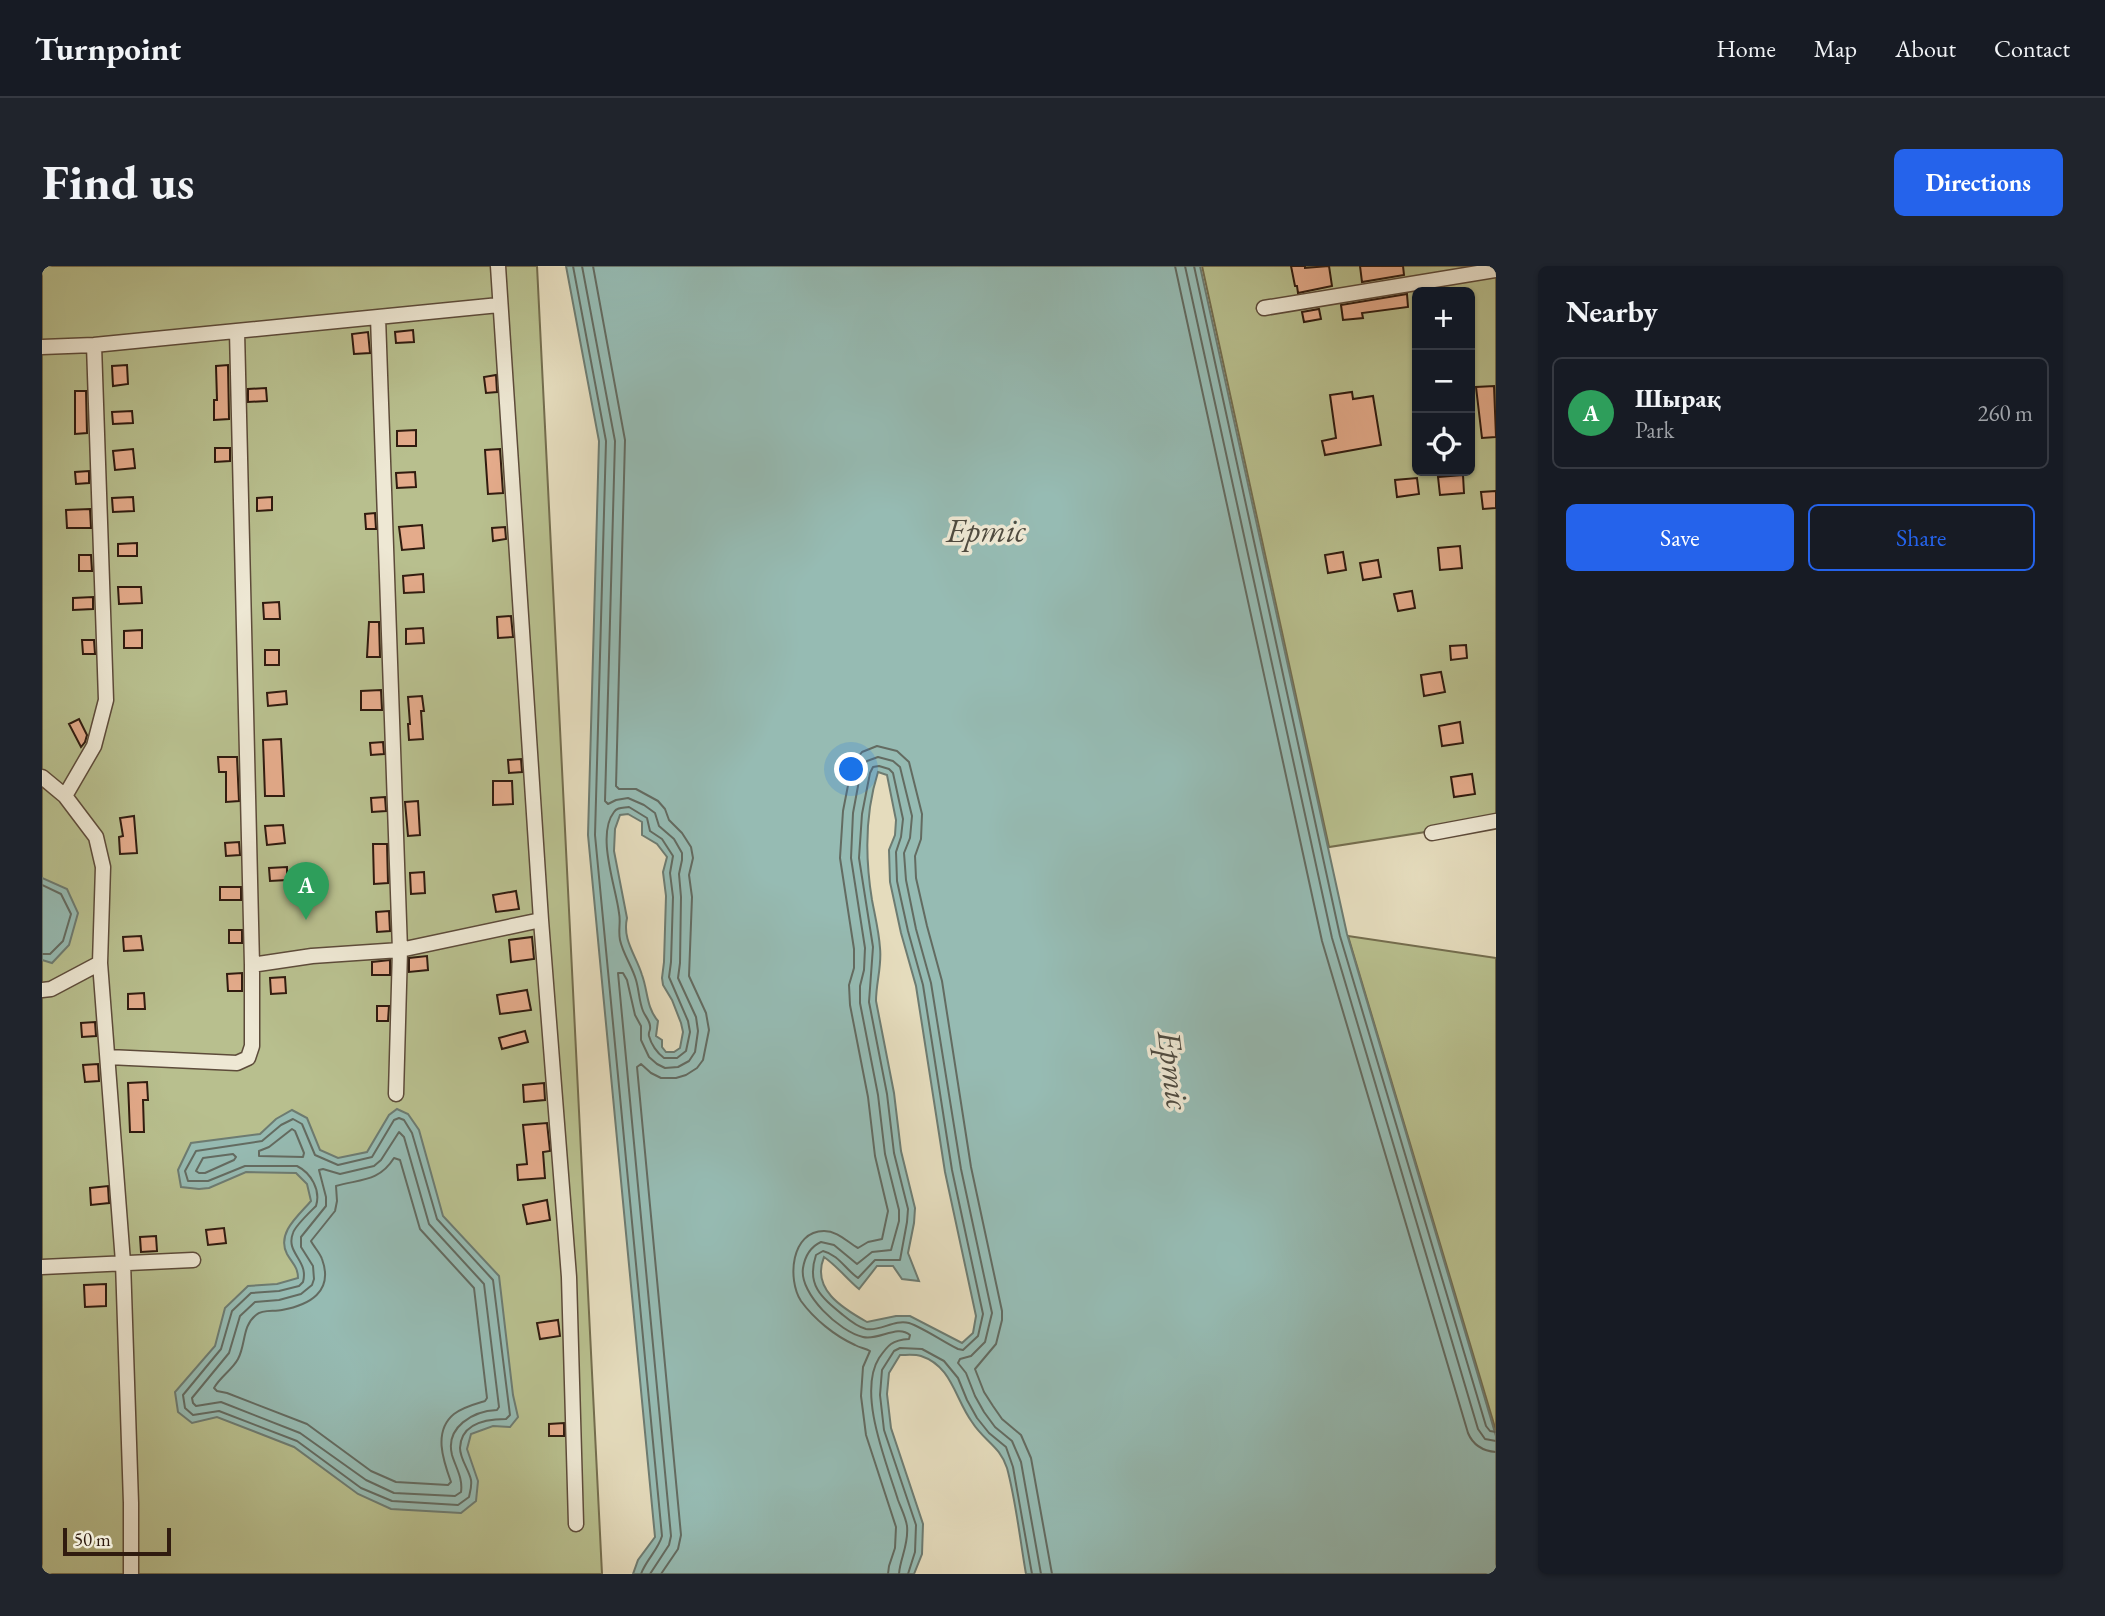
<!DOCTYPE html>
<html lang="en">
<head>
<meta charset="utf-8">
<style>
	body { margin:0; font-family:"EB Garamond",serif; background:#20242c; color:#f1f3f6 }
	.controls { position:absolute; right:21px; top:21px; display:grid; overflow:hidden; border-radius:10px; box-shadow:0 2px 5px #0004 }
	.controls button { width:63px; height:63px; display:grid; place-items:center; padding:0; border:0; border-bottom:2px solid #363941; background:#171b24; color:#f1f3f6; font:35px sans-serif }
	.scale { position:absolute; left:21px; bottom:18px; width:108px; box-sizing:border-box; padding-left:7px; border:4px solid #301b0f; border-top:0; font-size:19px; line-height:24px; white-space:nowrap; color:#301b0f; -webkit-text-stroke:5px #eee8d4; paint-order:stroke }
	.you { position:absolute; left:810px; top:504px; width:24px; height:24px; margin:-18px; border:5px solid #fff; border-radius:50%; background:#1a73e8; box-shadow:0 0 0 10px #1a73e833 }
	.badge { display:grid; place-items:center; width:46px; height:46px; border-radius:50%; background:#2563eb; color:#fff; font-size:23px; font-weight:700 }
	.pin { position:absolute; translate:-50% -58px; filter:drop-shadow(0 2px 4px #0008) }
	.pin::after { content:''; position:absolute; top:37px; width:24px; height:21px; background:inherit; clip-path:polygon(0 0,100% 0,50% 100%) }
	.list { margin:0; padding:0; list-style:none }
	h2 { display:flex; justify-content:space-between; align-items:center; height:91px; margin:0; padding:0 28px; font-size:30px }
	h2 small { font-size:23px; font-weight:400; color:#9ea1a6 }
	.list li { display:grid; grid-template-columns:46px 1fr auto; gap:21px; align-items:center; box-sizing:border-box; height:112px; margin:0 14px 14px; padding:0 14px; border:2px solid #363941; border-radius:10px }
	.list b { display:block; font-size:26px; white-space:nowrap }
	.list p { margin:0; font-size:23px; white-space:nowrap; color:#9ea1a6 }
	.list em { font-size:23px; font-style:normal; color:#9ea1a6 }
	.actions { display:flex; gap:14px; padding:21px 28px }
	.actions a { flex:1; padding:16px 0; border:2px solid #2563eb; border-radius:10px; text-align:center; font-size:24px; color:#2563eb }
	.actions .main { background:#2563eb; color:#fff }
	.icon { flex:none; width:38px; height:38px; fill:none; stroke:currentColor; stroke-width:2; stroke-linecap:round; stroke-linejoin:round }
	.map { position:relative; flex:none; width:1454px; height:1308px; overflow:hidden; border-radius:10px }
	header { display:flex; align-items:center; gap:42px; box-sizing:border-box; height:98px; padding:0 35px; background:#171b24; border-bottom:2px solid #363941 }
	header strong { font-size:33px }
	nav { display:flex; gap:38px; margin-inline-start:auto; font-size:24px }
	.intro { display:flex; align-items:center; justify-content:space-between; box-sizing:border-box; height:168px; padding:0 42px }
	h1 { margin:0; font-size:49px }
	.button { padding:18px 32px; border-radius:10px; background:#2563eb; color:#fff; font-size:24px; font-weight:700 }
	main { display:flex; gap:42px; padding:0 42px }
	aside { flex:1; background:#171b24; border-radius:10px; box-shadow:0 2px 5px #0004 }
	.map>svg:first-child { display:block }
	.green { fill:#b8bf8e; stroke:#746d4e; stroke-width:2; fill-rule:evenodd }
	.water { fill:#96bbb3; stroke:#6d7b71; stroke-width:2; fill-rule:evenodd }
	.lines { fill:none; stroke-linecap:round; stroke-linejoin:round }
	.shore { stroke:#636b61; stroke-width:2 }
	.building { fill:#e4ab8b; stroke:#301b0f; stroke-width:2 }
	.minor-casing { stroke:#5d4b3a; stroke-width:17 }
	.minor { stroke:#eee8d4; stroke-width:14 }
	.labels { text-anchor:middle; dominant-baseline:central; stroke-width:7; stroke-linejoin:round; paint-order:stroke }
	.water-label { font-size:33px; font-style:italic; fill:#4f4b40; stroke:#eee8d4 }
</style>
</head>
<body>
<header>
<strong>Turnpoint</strong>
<nav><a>Home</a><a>Map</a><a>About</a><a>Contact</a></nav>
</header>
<div class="intro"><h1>Find us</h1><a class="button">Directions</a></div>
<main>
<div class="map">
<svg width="1454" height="1308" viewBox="0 0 1454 1308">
	<rect width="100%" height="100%" fill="#e5dcbd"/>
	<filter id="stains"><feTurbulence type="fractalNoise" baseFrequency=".00286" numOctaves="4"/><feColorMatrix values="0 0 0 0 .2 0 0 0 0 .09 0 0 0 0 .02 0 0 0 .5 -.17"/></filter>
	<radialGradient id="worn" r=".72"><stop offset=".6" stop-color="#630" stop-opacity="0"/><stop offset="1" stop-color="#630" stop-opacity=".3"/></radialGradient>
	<!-- green -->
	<path class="green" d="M0,0H495L560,1308H0Z
		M1160,0H1454V555L1287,581ZM1375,26H1428V205H1375Z
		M1306,670L1454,692V1165Z"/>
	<!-- water -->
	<path class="water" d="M524,0H1158L1305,668L1454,1170V1308H984C978,1274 974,1235 965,1202C958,1180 942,1175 930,1156C913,1133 910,1100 879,1090C873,1088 865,1089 858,1089L847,1107L845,1128L849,1162L881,1258L880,1288L872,1308H591L596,1294L613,1271L546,569L557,175ZM836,506L845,509L854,554L853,569L847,584L848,616L859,667L874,720L903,906L934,1050L931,1067L920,1077L868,1050H854L825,1056C800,1042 769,1023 782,991C795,1000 805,1013 817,1023L835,1000H851L860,1013L877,1015L866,987L872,957L873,942L859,885L852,827L834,735C834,717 840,700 838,682C837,666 833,650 830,634C823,591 823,547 836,506ZM586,548L600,556V569L615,578L625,591L621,606L624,630L622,696L620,712L621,719L630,734L639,757L641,766L638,782L632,786H624L620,781V774L614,770L616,755C604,741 606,725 600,709C594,689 580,674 585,652L572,585L573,563L578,549Z
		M0,612L25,623L36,647L27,679L10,697L0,694Z
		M355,843L366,848L377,864L401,950L457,1010L471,1129L476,1151L468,1161L451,1160L429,1168L425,1183L436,1215L434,1235L419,1247L349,1243L316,1228L252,1181L175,1151L150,1157L136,1146L133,1126L173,1080L183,1042L206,1020L235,1018L256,1012C256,1001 250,997 245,988C234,967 257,949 269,935L265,918L254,907L204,906L167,922L157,923L139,921L136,904L149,877L218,868L234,853L250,844L265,852L278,884L296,892L325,886L347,849Z"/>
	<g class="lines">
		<!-- shore -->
		<path class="shore" d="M531,0L564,175L553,569L620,1270C616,1284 604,1294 599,1308
			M540,0L573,175L563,535L566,538L574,534L586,532L602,539L613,547L617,560L632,573L640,587V594L637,608L639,631L638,697L636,712L654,751L656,765L653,786L647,795L636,801L623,802L615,798L607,791L599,774V760L593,749L585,714L581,707H576L629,1270L627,1279L608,1308
			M551,0L583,174L574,520L577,523H594L616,535L623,543L627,554L640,567L649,581L651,592L647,609L650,631L647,710L664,747L667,764L661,794L655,802L644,809L634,812H619L609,807L599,798L595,801L639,1269L636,1283L619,1308
			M1133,0L1280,675L1426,1167C1431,1179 1441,1185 1454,1186
			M1143,0L1290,672L1436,1163L1443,1173L1454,1175
			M1152,0L1298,670L1444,1160L1448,1165L1454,1166
			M837,500L847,503L851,507L861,553L859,571L854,586L855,615L866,665L881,719L910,904L941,1048L936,1070L921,1084L916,1083C901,1076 882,1062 867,1057C852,1053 838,1066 824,1063C816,1061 807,1054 801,1049C779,1031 764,1019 774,989L781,985C797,989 803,1003 816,1012L833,994H858L865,956L866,943L852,887L845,828L827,736L831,681L817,592L820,548L828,507L831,501Z
			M587,541L605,552L608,565L620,573L631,590L628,607L631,631L629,696L627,711L646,755L648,766L644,785L635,792H622C615,787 609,778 607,770C606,765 609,765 608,760C608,755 603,750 601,745C597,735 597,724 594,714C590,700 581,688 578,674C576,664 579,656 577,647C574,621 554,569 572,546C575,541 581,542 587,541Z
			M0,619L19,628L29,648L21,675L8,688H0
			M357,852L362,854L370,867L395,953L451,1014L468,1149L464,1153C444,1153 419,1157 418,1182C418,1193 427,1204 429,1214C430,1220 428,1226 427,1231L416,1239L350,1235L319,1222L255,1175L177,1145L151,1149L143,1142L141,1129L179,1083L190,1045L209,1027L237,1025L257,1020L261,1016C267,994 243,987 251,967C253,960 268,946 274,940C279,924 269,907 255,900H203L166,915H146L143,905L154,885L220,875L239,859L251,853L260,858L273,889L296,899L330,891L352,854Z
			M250,863L253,865L262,887L261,891L217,890V885L227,881Z
			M357,866L362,871L387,958L442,1018L457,1141L455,1144C431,1145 403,1161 410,1189C414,1202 421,1212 419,1226L413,1230L352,1227L324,1214L258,1167L179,1136L154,1140L151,1137L150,1132L187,1087L198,1050L213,1036L237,1034L259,1028L270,1019L272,1013L271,1000L259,981V971L284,940V931L277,904L281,903L298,908L332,900L339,894Z
			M191,888L194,891L192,894L163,907H157L154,905L161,892Z
			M352,892L358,894L378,963L432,1022L445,1132L443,1135C433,1138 421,1141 412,1148C391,1165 401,1194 409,1216L406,1219L354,1216L329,1205L265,1158L185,1127L175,1125L172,1122C178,1111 190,1104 196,1093C204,1078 200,1060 214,1049C221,1043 232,1046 240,1044C267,1039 292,1026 280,993C278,987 272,981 269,975L293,945L295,935L294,920C318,913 337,916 352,892Z
			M846,1308L847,1300L853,1282L854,1261L824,1169L819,1130L821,1101L828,1085C823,1082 818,1082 813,1079C793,1070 772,1053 759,1035C745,1013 749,965 782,965C796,965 805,976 816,982L826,976L840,973L846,945L833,890L826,831L808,739L807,719L812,702V683L798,592L801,545L810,499L820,486L835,480L855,485L867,496L880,548L879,573L873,590L874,612L885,660L900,715L929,901L960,1045V1054L954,1078L933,1103L942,1126L951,1140L960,1153L979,1169L989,1192L1010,1308
			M857,1308C858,1292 867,1279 865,1260C864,1252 859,1242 856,1234C845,1198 815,1127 837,1092C846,1079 850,1074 867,1073L868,1069C855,1058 837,1075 821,1071C798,1066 757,1028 761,1002C763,990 768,981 779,976L792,979L815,998L830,986L849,984L857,955V944L843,888L836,829L818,737V720L822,704L823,682L809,592L811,547L819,504L825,495L836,491L851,495L858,501L870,550L868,572L862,587L864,614L874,663L889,717L919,903L950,1047L943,1076L929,1090L918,1093L916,1097L924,1107L933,1130L942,1146L953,1161L970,1175L979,1196L999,1308
			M866,1308L873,1286L874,1259L842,1164L838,1129L840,1104L852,1085L858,1082L880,1083L902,1095L916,1112L925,1134L935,1152L947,1167L964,1181L971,1201L990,1308"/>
	</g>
	<!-- building -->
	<path class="building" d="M1249,0H1263V2L1287,0L1290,20L1256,27L1255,20H1253Z
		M1318,0H1361L1362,9L1320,16Z
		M1365,28L1366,41L1320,47L1321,52L1301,54L1299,39Z
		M1277,43L1279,53L1262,56L1260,46Z
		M371,64L372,76L354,77L353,66Z
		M326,66L328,87L312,88L310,68Z
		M85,99L86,118L71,120L70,100Z
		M186,99L187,153L172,154V134H175L174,100Z
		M454,109L455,126L444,127L442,111Z
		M1452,120L1454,171L1440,172L1434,121Z
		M224,122L225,135L206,136V123Z
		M33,125H44L45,167L33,168Z
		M1310,126L1311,133L1331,130L1339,179L1283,189L1280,175L1294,172L1288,129Z
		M90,145L91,157L71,158L70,146Z
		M374,164V180H355V165Z
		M173,182H188V195L173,196Z
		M91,183L93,202L73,204L71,185Z
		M458,183L461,227L446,228L443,184Z
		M47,205V217L34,218L33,206Z
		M373,206L374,221L355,222L354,207Z
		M1421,209L1422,227L1398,229L1396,211Z
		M1375,212L1377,228L1355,231L1353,214Z
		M1454,225V242L1441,243L1439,226Z
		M91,231L92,245L71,246L70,232Z
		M230,231V244L215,245V232Z
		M48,243L49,262H25L24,244Z
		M333,247L334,263H324L323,248Z
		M380,259L382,282L360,284L357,261Z
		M463,261L464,273L451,275L450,262Z
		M95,277V290H76V278Z
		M1418,280L1420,302L1398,304L1396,282Z
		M1301,286L1304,304L1286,307L1283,289Z
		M37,289H49L50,305H37Z
		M1336,294L1339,311L1321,314L1318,297Z
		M381,308L382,326L362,327L361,310Z
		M76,321H99L100,337L77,338Z
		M1370,325L1373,342L1356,345L1352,328Z
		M51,331V343L31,344V332Z
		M237,336L238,353H222L221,337Z
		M469,350L471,371L456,372L455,351Z
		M327,356H337L338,391H325Z
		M381,362L382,377L364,378V363Z
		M100,364V382H82V365Z
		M40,374H52L53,388H41Z
		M1424,379L1425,392L1409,394L1408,380Z
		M223,384H237V399H223Z
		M1399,406L1403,426L1382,430L1379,409Z
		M339,424L340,444H319V425Z
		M244,425L245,438L226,440L225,427Z
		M380,430L382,445H379L381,473L367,474L366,458H368L366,431Z
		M37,453L45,469L43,476L39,481L27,458Z
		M1418,456L1421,477L1400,480L1397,460Z
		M239,473L242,530H223L221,474Z
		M341,476L342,488L329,489L328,477Z
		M176,491H195L197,535L184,536V506H177Z
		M479,493L480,506L467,507L466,494Z
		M1430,508L1433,528L1412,531L1409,511Z
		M451,515H470L471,538L451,539Z
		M343,531L344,545L330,546L329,532Z
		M376,535L378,569L366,570L363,536Z
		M92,550L95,587L78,588L77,571L81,570L78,552Z
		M241,559L243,577L225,579L223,560Z
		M197,576L198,589L184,590L183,577Z
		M331,578H345L346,617L332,618Z
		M245,601V614L228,615L227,602Z
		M382,606L383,627L369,628L368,607Z
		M178,621H199V634H178Z
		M474,625L477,643L454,646L451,629Z
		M347,645L348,665L335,666L334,646Z
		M187,664H200V677H187Z
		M99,670L101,684L82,685L81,671Z
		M490,671L492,693L469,696L467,674Z
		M385,690L386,704L367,706V692Z
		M348,694V709H330V696Z
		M200,707V725H186L185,708Z
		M243,711L244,727L229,728L228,712Z
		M485,724L489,744L458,748L455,729Z
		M102,727L103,743H86V728Z
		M335,740H347L346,755H335Z
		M53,756L54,770L40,771L39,757Z
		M483,765L486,776L460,783L457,772Z
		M56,798L57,815L43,816L41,799Z
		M105,816L106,834H101L102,866H88L86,817Z
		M502,817L503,834L482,836L481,819Z
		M505,857L508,885L501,886L503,912L476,914L475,899L485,898L481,859Z
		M66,920L67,937L49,939L48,922Z
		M505,934L508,954L485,958L481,939Z
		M182,962L184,977L166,979L164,964Z
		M114,970L115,985L99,986L98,971Z
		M64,1018V1040L43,1041L42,1019Z
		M516,1054L518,1070L498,1073L495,1057Z
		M522,1157V1170H507V1158Z"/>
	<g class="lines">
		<defs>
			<path id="minor" d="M456,0L499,654L527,1011L534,1258
				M1222,42L1454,4
				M336,51L358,684L354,828
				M0,81L52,79L457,39
				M0,511L23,530L54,571L61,601L58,697L81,996L89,1237V1308
				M23,530L52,480L64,434L52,79
				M1390,567L1454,555
				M210,699L270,690L358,684L499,654
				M0,724L9,723L58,697
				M66,791L195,797L206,792L210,780V699L195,65
				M0,1001L151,994"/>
		</defs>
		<!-- minor casing -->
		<use href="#minor" class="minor-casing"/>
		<!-- minor -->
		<use href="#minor" class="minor"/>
	</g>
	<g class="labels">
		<!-- water labels -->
		<g class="water-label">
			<text x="944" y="264">Ертіс</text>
			<text transform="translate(1132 804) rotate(83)">Ертіс</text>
		</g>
	</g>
	<rect width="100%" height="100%" filter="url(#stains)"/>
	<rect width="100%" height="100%" fill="url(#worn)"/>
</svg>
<div class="controls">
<button>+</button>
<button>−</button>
<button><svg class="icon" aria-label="locate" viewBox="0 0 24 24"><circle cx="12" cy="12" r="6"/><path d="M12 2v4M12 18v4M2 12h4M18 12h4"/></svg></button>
</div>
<div class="scale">50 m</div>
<div class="you"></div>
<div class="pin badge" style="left:264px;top:654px;background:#2e9e5b">A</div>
</div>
<aside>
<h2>Nearby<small></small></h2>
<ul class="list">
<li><span class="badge" style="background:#2e9e5b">A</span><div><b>Шырақ</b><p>Park</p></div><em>260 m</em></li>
</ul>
<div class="actions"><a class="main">Save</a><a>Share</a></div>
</aside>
</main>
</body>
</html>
